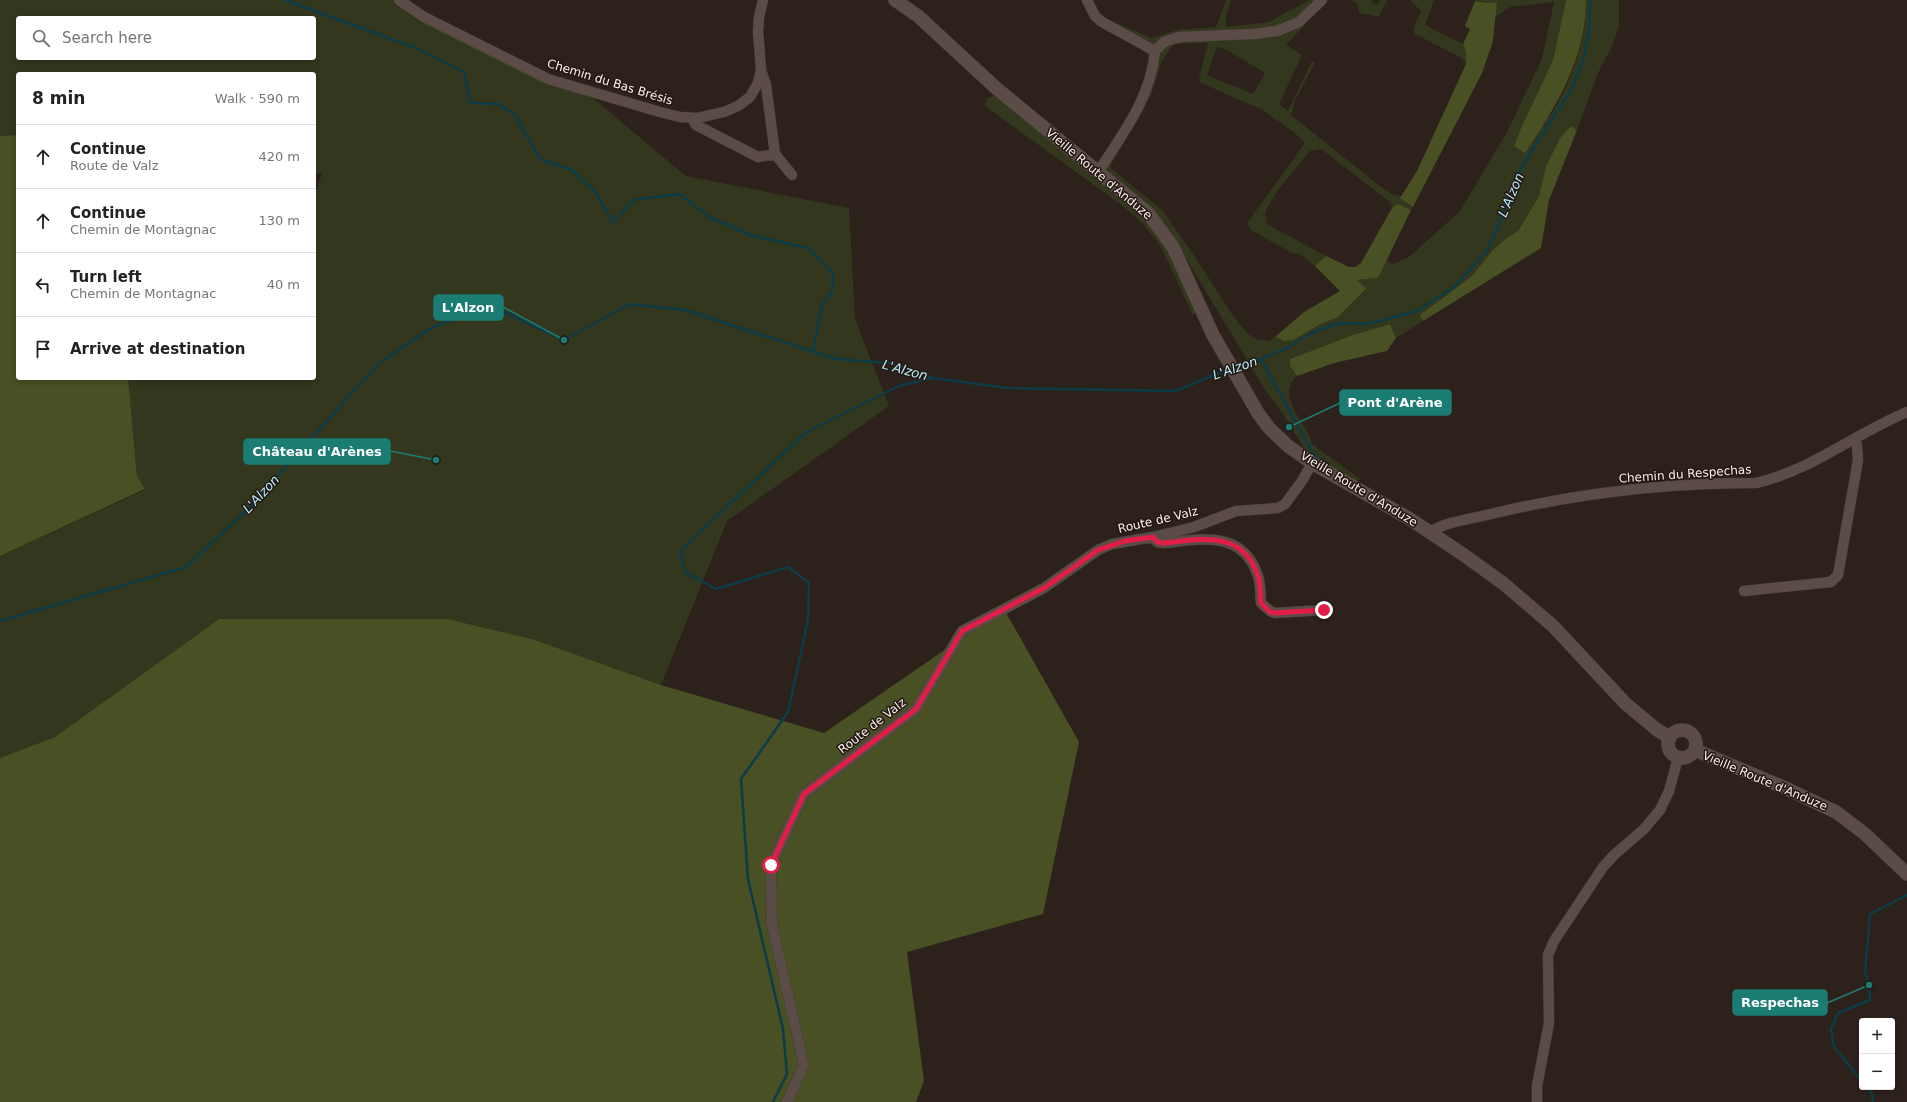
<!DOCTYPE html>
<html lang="en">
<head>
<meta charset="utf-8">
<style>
	body { margin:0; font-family:"DejaVu Sans",sans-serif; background:#f6f6f6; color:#222 }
	.controls { position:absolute; right:12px; bottom:12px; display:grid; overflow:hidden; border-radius:4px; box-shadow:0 2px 6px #0003 }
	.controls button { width:36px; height:36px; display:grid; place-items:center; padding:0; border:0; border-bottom:1px solid #e0e0e0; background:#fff; color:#222; font:20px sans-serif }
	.stop { position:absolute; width:12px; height:12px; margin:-9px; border:3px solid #e11d48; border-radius:50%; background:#fff }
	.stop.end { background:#e11d48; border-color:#fff; box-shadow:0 1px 4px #0008 }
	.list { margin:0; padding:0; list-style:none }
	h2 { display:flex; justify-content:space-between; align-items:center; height:52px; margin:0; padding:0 16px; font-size:17px }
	h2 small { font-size:13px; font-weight:400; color:#767676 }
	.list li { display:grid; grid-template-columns:26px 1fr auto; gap:12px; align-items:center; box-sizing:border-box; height:64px; padding:0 16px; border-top:1px solid #e0e0e0 }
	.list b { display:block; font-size:15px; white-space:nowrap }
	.list p { margin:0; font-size:13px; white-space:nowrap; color:#767676 }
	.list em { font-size:13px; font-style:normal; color:#767676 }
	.icon { flex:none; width:22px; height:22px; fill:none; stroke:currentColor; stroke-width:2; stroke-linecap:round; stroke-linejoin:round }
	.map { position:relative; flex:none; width:1907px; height:1102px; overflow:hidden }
	.search { position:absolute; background:#fff; box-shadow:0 2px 6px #0003; left:16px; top:16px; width:300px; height:44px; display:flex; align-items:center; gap:10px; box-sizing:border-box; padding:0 14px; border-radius:4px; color:#767676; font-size:15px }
	.panel { position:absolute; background:#fff; box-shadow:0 2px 6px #0003; left:16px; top:72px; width:300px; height:308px; border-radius:4px }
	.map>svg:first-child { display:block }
	.green { fill:#33371d; fill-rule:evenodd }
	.forest { fill:#495023 }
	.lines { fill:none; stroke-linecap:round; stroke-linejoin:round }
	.stream { stroke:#0d3c49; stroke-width:2.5 }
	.minor-casing { stroke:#473d39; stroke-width:11 }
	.tertiary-casing { stroke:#473d39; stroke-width:14 }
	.minor { stroke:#5b4c47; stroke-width:10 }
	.tertiary { stroke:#5b4c47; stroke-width:13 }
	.route { stroke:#e11d48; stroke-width:5 }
	.labels { text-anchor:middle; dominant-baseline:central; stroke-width:3; stroke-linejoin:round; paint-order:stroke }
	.street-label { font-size:12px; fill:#f9f0ed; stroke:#231712 }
	.water-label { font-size:13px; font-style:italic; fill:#b8ecfe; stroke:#231712 }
	.leader { fill:none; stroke:#1b7c74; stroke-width:1.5 }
	.callout-dot { fill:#1b7c74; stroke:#231712; stroke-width:1.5 }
	.callout { fill:#1b7c74; stroke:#1b7c74; stroke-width:1.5 }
	.callout-label { font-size:13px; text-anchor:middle; font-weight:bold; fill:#fff }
</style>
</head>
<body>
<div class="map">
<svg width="1907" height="1102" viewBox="0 0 1907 1102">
	<rect width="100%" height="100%" fill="#2d211c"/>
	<!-- green -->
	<path class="green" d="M0,0H392L492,54L588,94L686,176L849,208L855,319L889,406L727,521L661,685L535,640L219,619L55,737L0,758V556L145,490L137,476L128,378H314V196L322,173H314V74H18V135L0,136ZM18,18H314V58H18Z
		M1226,0H1231L1226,16V27L1269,22L1309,0H1328C1310,12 1302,31 1286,45L1302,55L1279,104L1288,111L1312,61L1315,63L1295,100L1291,115L1377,184L1392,194L1401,196V198L1413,207L1411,210L1398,204L1392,208L1390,202L1321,149L1310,151L1277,191L1265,212L1267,224L1326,256L1315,266L1300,254L1292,253L1251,230L1247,223L1305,143L1295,133L1261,109L1201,83L1199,78L1208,43L1174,44L1162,61L1151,95L1125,137L1110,167L1163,211L1195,257L1233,316L1247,333L1256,339L1269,341L1275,337L1284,341L1338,317L1366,290L1356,280L1378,278L1386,261L1393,264L1409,257L1460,211L1507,132L1542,59L1554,2L1510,7L1495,17L1497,2L1488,3L1475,0H1566L1553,60L1521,128L1514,146L1533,141C1543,125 1556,109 1564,91C1578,62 1586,32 1586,0H1619V26L1613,44L1598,73L1577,130L1571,126L1546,166L1539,196L1518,231L1505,239L1491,252L1472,276L1420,315L1423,321L1396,338L1390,324L1353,335L1290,359V366L1297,376C1274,397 1308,423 1312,444L1360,479L1356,481L1308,455L1285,417L1264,388L1178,245L1101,167L1129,124L1155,51L1106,25L1108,19L1151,38L1178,30L1216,27ZM1217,47L1227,50L1265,73L1253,94L1207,75Z
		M1352,0H1372L1371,2L1378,5L1380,0H1387L1379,17L1359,13L1358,5Z
		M1410,0H1434L1425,25L1463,44L1466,53V64L1462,58L1415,34L1413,29L1421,11Z
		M996,95L1142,214L1169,251L1196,312L1193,315L1160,245L1143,224L1123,206L985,106L987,98Z"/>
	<!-- forest -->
	<path class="forest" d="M1566,0H1586C1586,58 1557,106 1525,153L1514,146L1521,128L1553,60Z
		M1475,1L1488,3L1497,2L1493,41L1482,73L1413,207L1400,198L1417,171L1466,64V53L1463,44L1470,29L1465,26Z
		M1571,126L1577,130L1549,200L1541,248L1423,321L1420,315L1472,276L1491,252L1505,239L1518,231L1539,196L1546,166L1561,137Z
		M18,135V378H128L137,476L145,489L0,556V136Z
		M1398,204L1411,210L1378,278L1357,280L1366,289L1338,317L1319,325L1293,340L1284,341L1275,337L1304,312L1340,291L1315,266L1326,256L1349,267H1355L1361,263L1392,208Z
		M1390,324L1396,338L1387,351L1334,363L1297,376L1290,366V359L1353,335Z
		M1004,609L1079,742L1043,914L907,952L924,1081L916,1102H0V758L55,737L219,619H447L535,640L661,685L824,733Z"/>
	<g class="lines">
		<!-- stream -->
		<path class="stream" d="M285,0L413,47L464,72L471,103L499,104L515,115L540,159L572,170L596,193L613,222L634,200L679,194L710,217L750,235L808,248L833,273L832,292L822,304L813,351
			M1261,359L1314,455L1323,462
			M1237,367L1261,359L1287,348L1311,333L1339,323L1368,324L1417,311L1454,287L1487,251L1501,219L1510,191L1524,163L1572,88L1584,58L1589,30L1590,0
			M0,621L186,567L251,506L378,364L431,328L489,305L564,340L630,304L685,310L836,359L890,363L933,378L1007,388L1176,391L1228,369
			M1862,1081L1834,1047L1831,1030L1838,1013L1870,1000L1869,985L1865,972L1870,914L1907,895
			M1867,1087L1872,1094L1873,1102
			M773,1102L787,1074L783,1029L748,879L741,779L788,712L808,620L809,583L788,567L716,589L685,572L680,551L805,433L899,386L932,378"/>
		<defs>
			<path id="minor" d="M399,0L424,17L548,79L660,112L680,117L697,118L724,112L738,106L750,97L758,83L761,70L758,31L759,17L763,0
				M1087,0L1095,16L1102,22L1155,51C1150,100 1124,131 1099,171
				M1155,51L1164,42L1179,37L1254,34L1277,31L1299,22L1322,0
				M761,70L766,85L775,154L792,175
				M692,118L696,125L758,157L775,154
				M1430,532C1447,521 1472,519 1491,514C1578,493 1667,483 1756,483C1810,471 1856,433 1907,412
				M1153,537L1157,542L1164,543C1202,539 1243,530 1258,576C1261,585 1260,594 1261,603L1270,611L1275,613L1324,610
				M1744,591L1831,582L1838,575L1858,460L1857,446L1855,438
				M787,1102L804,1065L772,925L771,865L804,794L916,709L962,631L1044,588L1098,550L1112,544L1153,537L1194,527L1236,511L1278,508L1285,504L1302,481L1312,463
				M1537,1102V1086L1549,1023L1548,955L1554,941L1603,867L1614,855L1644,829L1660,810L1669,791L1678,758"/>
			<path id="tertiary" d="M895,0L918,16L996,88L1148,213L1173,247L1213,335L1258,413L1269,428L1288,446L1312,463L1410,519L1464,555L1504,584L1553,626L1625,703L1656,729L1670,738
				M1668 744a14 14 0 1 1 28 0a14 14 0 1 1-28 0Z
				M1695,750L1783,787L1836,812L1865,834L1907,874"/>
		</defs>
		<!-- minor casing -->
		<use href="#minor" class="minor-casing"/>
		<!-- tertiary casing -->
		<use href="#tertiary" class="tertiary-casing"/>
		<!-- minor -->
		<use href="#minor" class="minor"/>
		<!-- tertiary -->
		<use href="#tertiary" class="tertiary"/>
	</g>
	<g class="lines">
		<!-- route -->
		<path class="route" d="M771,865L804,794L916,709L962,631L1044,588L1098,550L1125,541L1153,537L1157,542L1164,543C1202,539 1243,530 1258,576C1261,585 1260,594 1261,603L1270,612L1275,613L1324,610"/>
	</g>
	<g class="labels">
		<!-- street labels -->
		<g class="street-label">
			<text transform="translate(610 82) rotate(17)">Chemin du Bas Brésis</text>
			<text transform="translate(1099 174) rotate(40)">Vieille Route d'Anduze</text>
			<text transform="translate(1685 474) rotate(-4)">Chemin du Respechas</text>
			<text transform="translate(1359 489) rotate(31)">Vieille Route d'Anduze</text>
			<text transform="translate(1158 520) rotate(-13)">Route de Valz</text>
			<text transform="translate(872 726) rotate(-38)">Route de Valz</text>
			<text transform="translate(1765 781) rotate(23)">Vieille Route d'Anduze</text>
		</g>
		<!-- water labels -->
		<g class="water-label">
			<text transform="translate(1511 195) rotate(-67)">L'Alzon</text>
			<text transform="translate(1235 368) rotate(-19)">L'Alzon</text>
			<text transform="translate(905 370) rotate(15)">L'Alzon</text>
			<text transform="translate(261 494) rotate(-47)">L'Alzon</text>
		</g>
	</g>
	<!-- callouts -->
	<path class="leader" d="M564 340L503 307M1289 427L1340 403M436 460L390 451M1869 985L1827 1003"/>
	<g class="callout-dot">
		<circle cx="564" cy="340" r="4"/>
		<circle cx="1289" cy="427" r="4"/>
		<circle cx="436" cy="460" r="4"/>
		<circle cx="1869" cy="985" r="4"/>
	</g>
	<g class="callout">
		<rect x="434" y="295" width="69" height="25" rx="4"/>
		<rect x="1340" y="390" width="111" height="25" rx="4"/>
		<rect x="244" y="439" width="146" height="25" rx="4"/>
		<rect x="1733" y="990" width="94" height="25" rx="4"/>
	</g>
	<g class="callout-label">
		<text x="468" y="312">L'Alzon</text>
		<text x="1395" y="407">Pont d'Arène</text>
		<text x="317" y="456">Château d'Arènes</text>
		<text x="1780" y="1007">Respechas</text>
	</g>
</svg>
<div class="controls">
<button>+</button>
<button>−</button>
</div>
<div class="stop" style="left:771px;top:865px"></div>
<div class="stop end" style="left:1324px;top:610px"></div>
<div class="search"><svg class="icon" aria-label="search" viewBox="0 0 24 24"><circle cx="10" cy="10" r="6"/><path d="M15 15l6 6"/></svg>Search here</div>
<section class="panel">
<h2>8 min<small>Walk · 590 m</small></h2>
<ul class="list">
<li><svg class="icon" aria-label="ahead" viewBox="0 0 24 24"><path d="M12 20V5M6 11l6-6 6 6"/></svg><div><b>Continue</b><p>Route de Valz</p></div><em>420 m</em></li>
<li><svg class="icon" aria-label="ahead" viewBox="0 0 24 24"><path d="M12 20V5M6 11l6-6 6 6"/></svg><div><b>Continue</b><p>Chemin de Montagnac</p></div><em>130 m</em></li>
<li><svg class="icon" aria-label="left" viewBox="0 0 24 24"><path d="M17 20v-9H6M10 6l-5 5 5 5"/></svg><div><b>Turn left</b><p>Chemin de Montagnac</p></div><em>40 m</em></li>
<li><svg class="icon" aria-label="arrive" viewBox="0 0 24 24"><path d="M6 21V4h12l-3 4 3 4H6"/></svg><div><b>Arrive at destination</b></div></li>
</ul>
</section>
</div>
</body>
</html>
